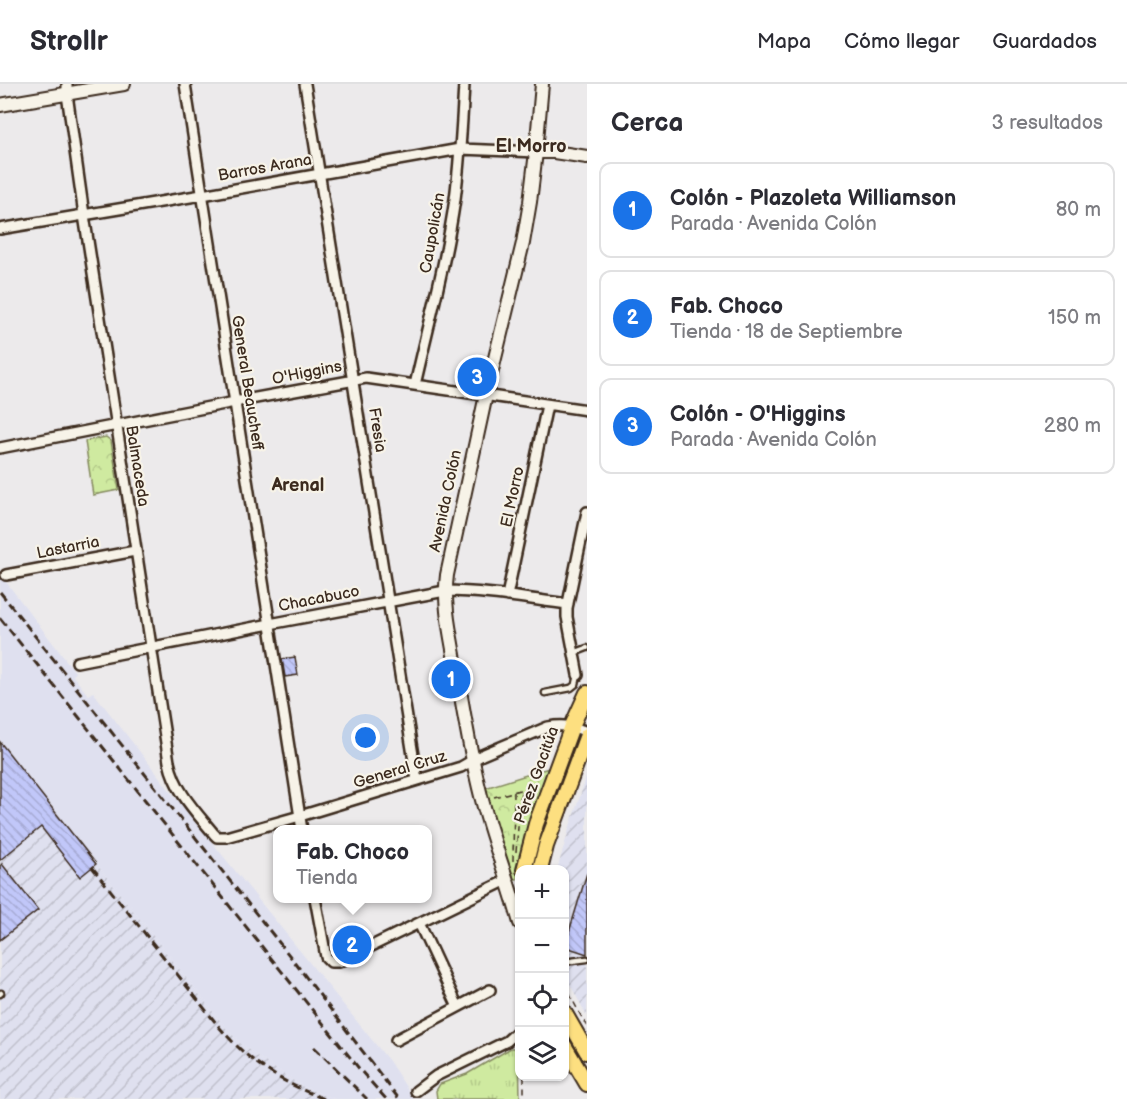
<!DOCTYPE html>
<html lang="es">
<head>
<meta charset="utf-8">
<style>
	body { margin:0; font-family:"Balsamiq Sans",sans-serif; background:#f2f2f3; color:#2b2b33 }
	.controls { position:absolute; right:18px; bottom:18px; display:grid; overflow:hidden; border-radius:12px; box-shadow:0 2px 4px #0004 }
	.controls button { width:54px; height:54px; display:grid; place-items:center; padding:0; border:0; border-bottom:2px solid #e1e1e2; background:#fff; color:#2b2b33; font:30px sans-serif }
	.you { position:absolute; left:366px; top:654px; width:21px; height:21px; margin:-15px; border:4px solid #fff; border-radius:50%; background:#1a73e8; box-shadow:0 0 0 9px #1a73e833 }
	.badge { display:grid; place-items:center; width:39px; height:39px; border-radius:50%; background:#1a73e8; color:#fff; font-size:20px; font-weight:700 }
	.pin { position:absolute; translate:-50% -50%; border:3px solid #fff; box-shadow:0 2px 6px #0006 }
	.popup { position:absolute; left:273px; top:741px; width:159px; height:78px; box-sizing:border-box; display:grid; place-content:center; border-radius:12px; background:#fff; filter:drop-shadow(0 2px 4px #0005); font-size:20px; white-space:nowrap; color:#7c7c81 }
	.popup b { font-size:22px; color:#2b2b33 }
	.popup::after { content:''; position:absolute; left:50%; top:100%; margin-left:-12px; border:12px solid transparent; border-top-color:#fff }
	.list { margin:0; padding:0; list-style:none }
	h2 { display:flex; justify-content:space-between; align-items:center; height:78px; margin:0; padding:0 24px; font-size:26px }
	h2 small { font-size:20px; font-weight:400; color:#7c7c81 }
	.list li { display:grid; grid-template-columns:39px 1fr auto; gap:18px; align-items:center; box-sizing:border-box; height:96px; margin:0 12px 12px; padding:0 12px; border:2px solid #e1e1e2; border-radius:12px }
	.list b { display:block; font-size:22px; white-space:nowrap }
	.list p { margin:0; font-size:20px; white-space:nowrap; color:#7c7c81 }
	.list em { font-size:20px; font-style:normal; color:#7c7c81 }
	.icon { flex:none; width:33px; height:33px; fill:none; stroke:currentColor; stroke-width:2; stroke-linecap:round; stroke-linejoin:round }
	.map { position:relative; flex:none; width:587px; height:1015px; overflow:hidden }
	header { display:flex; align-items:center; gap:36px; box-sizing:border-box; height:84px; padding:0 30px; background:#fff; border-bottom:2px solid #e1e1e2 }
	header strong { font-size:28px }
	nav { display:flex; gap:33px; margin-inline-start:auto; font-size:21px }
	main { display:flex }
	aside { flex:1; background:#fff }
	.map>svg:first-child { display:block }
	.built { fill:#dfe0ef }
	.industrial { fill:url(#industrial-furrows) }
	.grass { fill:url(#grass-tufts); stroke:#858a5f; stroke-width:1.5 }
	.park { fill:url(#park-crowns); stroke:#858a5f; stroke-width:1.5 }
	.building { fill:url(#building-back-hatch); stroke:#3b2a1e; stroke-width:1.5 }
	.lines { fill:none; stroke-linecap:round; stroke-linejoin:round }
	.lane-casing { stroke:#3b2a1e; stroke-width:9 }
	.street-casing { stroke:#3b2a1e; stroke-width:14 }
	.secondary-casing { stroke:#3b2a1e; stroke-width:16 }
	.primary-casing { stroke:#3b2a1e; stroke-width:18 }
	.path { stroke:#3b2a1e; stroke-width:1.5; stroke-dasharray:6 4.5; stroke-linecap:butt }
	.lane { stroke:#f7f3e8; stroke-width:4.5 }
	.street { stroke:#f7f3e8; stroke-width:9 }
	.secondary { stroke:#f7f3e8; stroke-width:12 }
	.primary { stroke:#fddf80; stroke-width:14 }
	.rail { stroke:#3b2a1e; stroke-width:3; stroke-dasharray:9 4.5; stroke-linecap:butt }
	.labels { text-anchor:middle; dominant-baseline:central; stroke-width:4.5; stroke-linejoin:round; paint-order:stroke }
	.street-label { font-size:16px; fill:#3b2a1e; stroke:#f7f3e8 }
	.neighbourhood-label { font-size:18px; font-weight:bold; fill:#3b2a1e; stroke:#f7f3e8 }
</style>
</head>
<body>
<header>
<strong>Strollr</strong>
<nav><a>Mapa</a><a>Cómo llegar</a><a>Guardados</a></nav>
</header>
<main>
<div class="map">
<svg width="587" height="1015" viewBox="0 0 587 1015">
	<defs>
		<pattern id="industrial-furrows" width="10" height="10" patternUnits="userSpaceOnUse" patternTransform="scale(1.5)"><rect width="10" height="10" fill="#dfe0ef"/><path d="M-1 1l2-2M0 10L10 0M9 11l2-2" fill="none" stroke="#c0c0cc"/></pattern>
		<pattern id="grass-tufts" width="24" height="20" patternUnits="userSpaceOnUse" patternTransform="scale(1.5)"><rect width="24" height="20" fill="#cfeaa0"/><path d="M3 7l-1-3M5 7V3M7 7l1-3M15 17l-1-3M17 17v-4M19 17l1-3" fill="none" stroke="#b3c989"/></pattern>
		<pattern id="park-crowns" width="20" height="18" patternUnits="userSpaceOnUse" patternTransform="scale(1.5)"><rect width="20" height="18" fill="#cfeaa0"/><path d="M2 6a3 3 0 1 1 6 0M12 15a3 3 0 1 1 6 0" fill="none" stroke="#b3c989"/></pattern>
		<pattern id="building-back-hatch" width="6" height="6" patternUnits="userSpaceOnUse" patternTransform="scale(1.5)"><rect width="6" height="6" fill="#c1c7f9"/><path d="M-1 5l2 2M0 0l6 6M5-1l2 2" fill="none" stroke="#a7abd5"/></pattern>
	</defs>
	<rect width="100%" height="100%" fill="#eceaeb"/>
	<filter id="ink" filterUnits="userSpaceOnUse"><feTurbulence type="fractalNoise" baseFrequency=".0167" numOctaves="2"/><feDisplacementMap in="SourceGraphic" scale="12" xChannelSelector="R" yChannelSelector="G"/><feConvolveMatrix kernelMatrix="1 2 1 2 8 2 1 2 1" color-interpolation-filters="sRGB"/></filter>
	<g filter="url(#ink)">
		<!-- built -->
		<path class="built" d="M0,490L75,588L73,592L88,611L93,608L168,704L389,977L414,1015H334L303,1003L259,974L241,960L225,943L0,658Z"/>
		<!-- industrial -->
		<path class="industrial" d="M0,658L225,943L241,960L259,974L303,1003L334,1015H0Z
			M587,691V932L565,891L564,786H557L570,742Z"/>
		<!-- grass -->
		<path class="grass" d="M511,964H518L519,966L520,1015H437L436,1007L440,1000L467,990Z"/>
		<!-- park -->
		<path class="park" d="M106,353L111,357L119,406L93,411L85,357Z
			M552,683L521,775L517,795H512L494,742L485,704Z"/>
		<!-- building -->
		<path class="building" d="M295,573L298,591L285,593L282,575Z
			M0,658L96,780L80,793L41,743L0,776Z
			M2,780L38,826L0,856V782Z
			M587,789V870L566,863L569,848Z"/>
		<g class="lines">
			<defs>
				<path id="lane" d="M574,569L587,564
					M545,609L571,604L576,600L578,591
					M564,878L587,875
					M0,910L1,909"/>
				<path id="street" d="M67,0V10L84,131L169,678C175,707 196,728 214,750L217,753H226L300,732L461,683L482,671L548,643C563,640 573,642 587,648
					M185,0L302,746
					M305,0L417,696
					M0,145L202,111L460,65L536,68
					M415,301C429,239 446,178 455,115C460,77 462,38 464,0
					M0,364L245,316L366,294L587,326
					M6,491L135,467
					M507,512L547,321
					M77,578L275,539L445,507C486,507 528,515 568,520
					M578,591L567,533V524L587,428
					M315,814L326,873L331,878H339L507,796
					M419,839L458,923
					M396,956L490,906
					M416,1007L436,992L507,957L520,945"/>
				<path id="secondary" d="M0,21L124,0
					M536,68H554L587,73
					M520,839C508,796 492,755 481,712C470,669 463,625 456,582C451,552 443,521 447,491L486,311L523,159L530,118L536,68L542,0"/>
				<path id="primary" d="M524,786L536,740L572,642L587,609
					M540,786L546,762L587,651
					M564,928L587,968
					M564,961L587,1000"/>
			</defs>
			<!-- lane casing -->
			<use href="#lane" class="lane-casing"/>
			<!-- street casing -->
			<use href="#street" class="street-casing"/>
			<!-- secondary casing -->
			<use href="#secondary" class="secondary-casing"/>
			<!-- primary casing -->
			<use href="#primary" class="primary-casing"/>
			<!-- path -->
			<path class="path" d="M494,713L538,701
				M516,768L521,706
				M513,777L514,708
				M564,900L587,943
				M524,992V1015"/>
			<!-- lane -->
			<use href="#lane" class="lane"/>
			<!-- street -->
			<use href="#street" class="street"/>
			<!-- secondary -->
			<use href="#secondary" class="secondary"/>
			<!-- primary -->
			<use href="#primary" class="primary"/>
			<!-- rail -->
			<path class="rail" d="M0,508L293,876L399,1015
				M0,534L361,987L386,1015
				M92,783L220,944C252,981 280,997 324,1015
				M314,963L367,1015"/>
		</g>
	</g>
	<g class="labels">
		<!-- street labels -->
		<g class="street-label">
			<text transform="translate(265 84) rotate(-10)">Barros Arana</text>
			<text transform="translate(433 149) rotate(-80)">Caupolicán</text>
			<text transform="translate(307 289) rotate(-11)">O'Higgins</text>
			<text transform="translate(247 299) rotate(81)">General Beaucheff</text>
			<text transform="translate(377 346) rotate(81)">Fresia</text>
			<text transform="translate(137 382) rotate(81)">Balmaceda</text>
			<text transform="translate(513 413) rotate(-78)">El Morro</text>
			<text transform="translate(446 417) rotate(-78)">Avenida Colón</text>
			<text transform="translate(68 464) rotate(-11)">Lastarria</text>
			<text transform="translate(319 515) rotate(-11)">Chacabuco</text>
			<text transform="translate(400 686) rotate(-17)">General Cruz</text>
			<text transform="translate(537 691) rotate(-70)">Pérez Gacitúa</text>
		</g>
		<!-- neighbourhood labels -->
		<g class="neighbourhood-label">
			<text x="531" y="62">El Morro</text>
			<text x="298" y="401">Arenal</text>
		</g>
	</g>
</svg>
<div class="controls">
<button>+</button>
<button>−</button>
<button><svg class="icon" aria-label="locate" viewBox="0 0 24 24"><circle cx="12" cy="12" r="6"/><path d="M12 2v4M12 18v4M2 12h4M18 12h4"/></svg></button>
<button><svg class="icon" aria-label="layers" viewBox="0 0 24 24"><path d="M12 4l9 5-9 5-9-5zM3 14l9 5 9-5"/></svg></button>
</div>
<div class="you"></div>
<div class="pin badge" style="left:451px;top:595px">1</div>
<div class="pin badge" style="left:352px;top:861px">2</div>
<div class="popup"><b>Fab. Choco</b>Tienda</div>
<div class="pin badge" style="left:477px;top:293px">3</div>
</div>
<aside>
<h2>Cerca<small>3 resultados</small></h2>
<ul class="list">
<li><span class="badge">1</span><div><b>Colón - Plazoleta Williamson</b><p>Parada · Avenida Colón</p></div><em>80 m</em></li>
<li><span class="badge">2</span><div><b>Fab. Choco</b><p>Tienda · 18 de Septiembre</p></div><em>150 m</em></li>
<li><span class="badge">3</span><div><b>Colón - O'Higgins</b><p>Parada · Avenida Colón</p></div><em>280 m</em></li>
</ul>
</aside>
</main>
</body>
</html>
